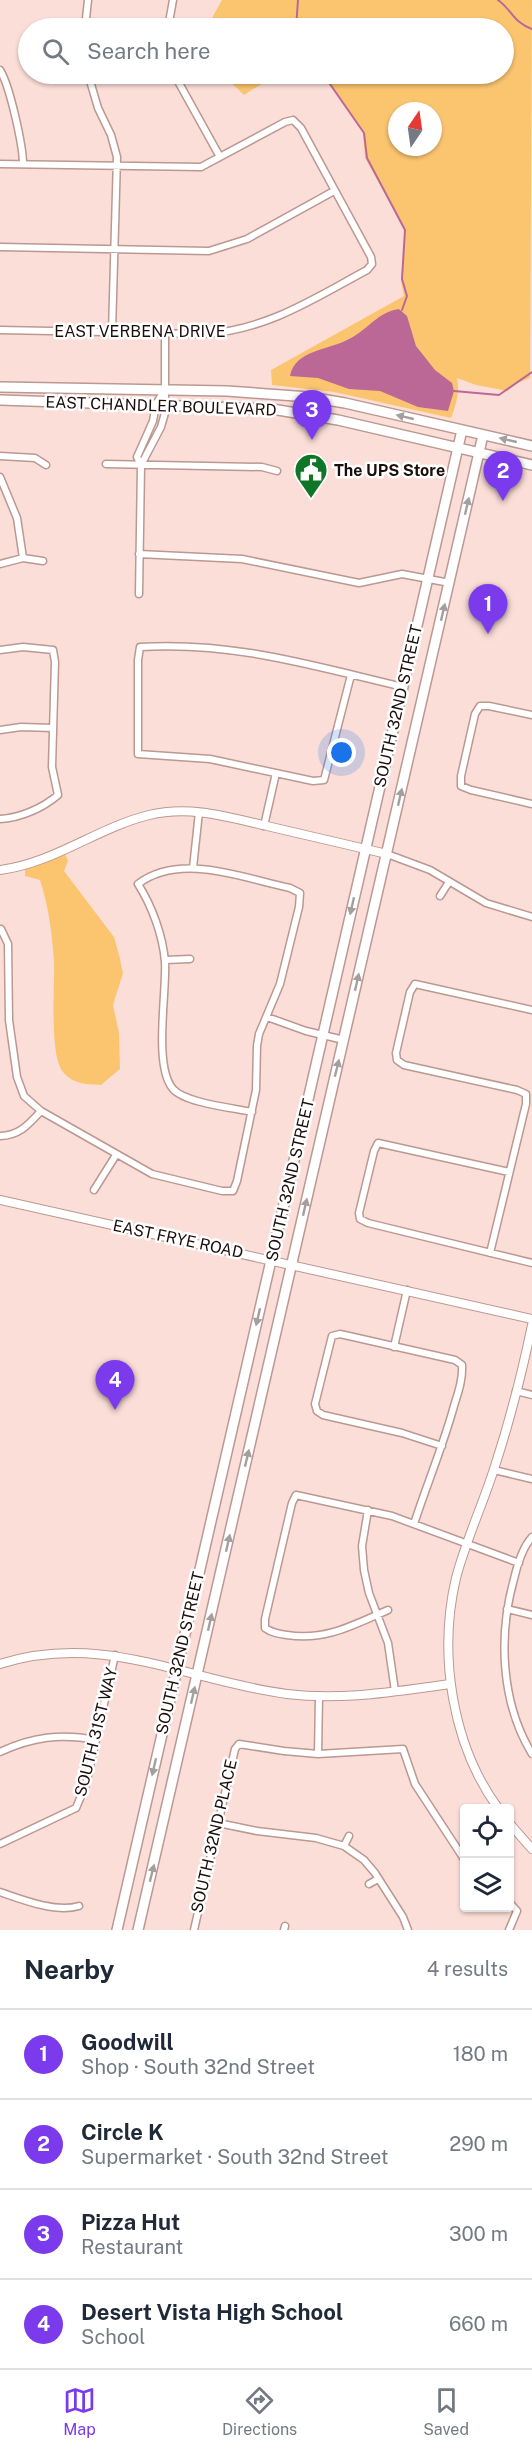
<!DOCTYPE html>
<html lang="en">
<head>
<meta charset="utf-8">
<style>
	body { margin:0; font-family:"Public Sans",sans-serif; background:#f6f6f7; color:#1f2937 }
	.controls { position:absolute; right:18px; bottom:18px; display:grid; overflow:hidden; border-radius:6px; box-shadow:0 2px 4px #0004 }
	.controls button { width:54px; height:54px; display:grid; place-items:center; padding:0; border:0; border-bottom:2px solid #e0e1e3; background:#fff; color:#1f2937; font:30px sans-serif }
	.compass { position:absolute; left:388px; top:102px; width:54px; height:54px; border-radius:50%; background:#fff; box-shadow:0 2px 4px #0004; rotate:13deg }
	.you { position:absolute; left:342px; top:753px; width:21px; height:21px; margin:-15px; border:4px solid #fff; border-radius:50%; background:#1a73e8; box-shadow:0 0 0 9px #1a73e833 }
	.badge { display:grid; place-items:center; width:39px; height:39px; border-radius:50%; background:#7c3aed; color:#fff; font-size:20px; font-weight:700 }
	.pin { position:absolute; translate:-50% -50px; filter:drop-shadow(0 2px 3px #0008) }
	.pin::after { content:''; position:absolute; top:32px; width:21px; height:18px; background:inherit; clip-path:polygon(0 0,100% 0,50% 100%) }
	.list { margin:0; padding:0; list-style:none }
	h2 { display:flex; justify-content:space-between; align-items:center; height:78px; margin:0; padding:0 24px; font-size:26px }
	h2 small { font-size:20px; font-weight:400; color:#747a83 }
	.list li { display:grid; grid-template-columns:39px 1fr auto; gap:18px; align-items:center; box-sizing:border-box; height:90px; padding:0 24px; border-top:2px solid #e0e1e3 }
	.list b { display:block; font-size:22px; white-space:nowrap }
	.list p { margin:0; font-size:20px; white-space:nowrap; color:#747a83 }
	.list em { font-size:20px; font-style:normal; color:#747a83 }
	.icon { flex:none; width:33px; height:33px; fill:none; stroke:currentColor; stroke-width:2; stroke-linecap:round; stroke-linejoin:round }
	.map { position:relative; flex:none; width:532px; height:1930px; overflow:hidden }
	.search { position:absolute; background:#fff; box-shadow:0 2px 4px #0004; left:18px; right:18px; top:18px; height:66px; display:flex; align-items:center; gap:15px; box-sizing:border-box; padding:0 21px; border-radius:33px; color:#747a83; font-size:22px }
	.sheet { height:438px; background:#fff }
	nav { display:flex; justify-content:space-around; align-items:center; box-sizing:border-box; height:84px; border-top:2px solid #e0e1e3; background:#fff; font-size:16px; color:#747a83 }
	nav a { display:grid; justify-items:center; gap:3px }
	nav .on { color:#7c3aed }
	.map>svg:first-child { display:block }
	.green { fill:#fbc570; fill-rule:evenodd }
	.water { fill:#bb6897 }
	.lines { fill:none; stroke-linecap:round; stroke-linejoin:round }
	.stream { stroke:#bb6897; stroke-width:2 }
	.minor-casing { stroke:#bb9891; stroke-width:9 }
	.tertiary-casing { stroke:#bb9891; stroke-width:10 }
	.secondary-casing { stroke:#bb9891; stroke-width:12 }
	.minor { stroke:#fff; stroke-width:6 }
	.tertiary { stroke:#fff; stroke-width:8 }
	.secondary { stroke:#fff; stroke-width:9 }
	.oneway { fill:#a49f9e }
	.labels { text-anchor:middle; dominant-baseline:central; stroke-width:5; stroke-linejoin:round; paint-order:stroke }
	.street-label { font-size:16px; fill:#1b0f0c; stroke:#fff }
	.poi-label { font-size:16px; font-weight:bold; fill:#1b0f0c; stroke:#fff; text-anchor:start }
</style>
</head>
<body>
<div class="map">
<svg width="532" height="1930" viewBox="0 0 532 1930">
	<rect width="100%" height="100%" fill="#fcded8"/>
	<!-- green -->
	<path class="green" d="M222,0H532L530,378L512,385L508,391L476,385L457,378C460,393 456,404 451,418L334,392L272,385L271,370L404,296L401,281L405,229L365,158L363,132L323,74H504V28H213V16ZM397,111H433V147H397Z
		M222,74H277L244,95Z
		M64,851L68,861L64,871L114,937L119,955L123,973L113,1005L119,1033L120,1069L101,1085C87,1084 74,1085 63,1072C49,1055 55,986 54,962C52,934 49,908 40,880L25,876V866Z"/>
	<!-- water -->
	<path class="water" d="M399,309L407,316L416,346L435,370L452,383L454,391L448,411L418,407L380,391L349,389L318,378L290,376C295,349 331,350 351,338C368,329 378,312 399,309Z"/>
	<g class="lines">
		<!-- stream -->
		<path class="stream" d="M498,0C513,11 513,22 532,29
			M296,28L298,0
			M323,74L364,133L367,158L405,230L402,279L407,296L402,310
			M454,391L499,395L532,372"/>
		<defs>
			<path id="minor" d="M85,28L88,0
				M168,28L173,0
				M0,70C10,86 23,146 23,164
				M88,74L98,108L111,135L117,157L112,332
				M174,74L220,157
				M0,164L201,167L285,122L293,120L301,128L371,257L372,264L367,270C313,299 267,330 204,334L0,330
				M0,247L209,251L247,239L334,191
				M0,456L35,458L46,465
				M106,464L262,467L277,471
				M141,465L161,427L165,413V333
				M0,477L17,518L23,558
				M139,554L242,559L359,583L402,574L450,583
				M0,564L23,558L43,561
				M139,594L141,465L137,457L153,421L156,404L164,391
				M0,650L23,647L53,650L55,662L52,767L58,795C43,808 20,818 0,819
				M351,675L324,780L313,781L210,759L138,754V660L140,647C232,641 314,666 403,687
				M532,715L489,706H480L475,714L461,776V786L471,790L532,804
				M0,730L21,727L53,728
				M264,826L276,773
				M387,854L430,870L486,903L532,917
				M193,868L199,812
				M440,896L449,882
				M1,929L8,944L9,1020L17,1077L24,1096L41,1111L152,1174L222,1191H233L237,1181L256,1090L257,1046L259,1034L280,984L299,907L300,893L290,888C243,878 180,852 138,884C152,906 163,936 165,962C167,991 153,1066 173,1089C185,1103 234,1108 252,1112
				M165,960L190,959
				M267,1017L306,1031L344,1040
				M0,1136C20,1135 28,1125 41,1111
				M509,1172L378,1143L374,1151L359,1213L360,1219L368,1223L532,1263
				M94,1190L116,1155
				M490,1253L526,1104V1094L517,1090L404,1065L397,1060L396,1053L410,992L415,984L532,1010
				M394,1347L407,1290
				M516,1391L532,1395
				M494,1470L532,1479
				M368,1510L362,1546L364,1570L369,1593L388,1643L395,1691
				M414,1524C427,1484 443,1446 454,1406C458,1393 463,1379 462,1365L455,1360L340,1334L332,1336L315,1404L317,1411L323,1415L402,1433L442,1446
				M532,1537C522,1548 517,1566 514,1579C498,1636 501,1703 532,1754
				M507,1609L532,1615
				M388,1610C353,1625 326,1641 287,1635C279,1634 272,1633 265,1628V1619L292,1503L296,1495L392,1516L519,1563
				M0,1752C32,1737 61,1733 96,1740
				M318,1754L319,1697
				M218,1823L257,1831L316,1838L344,1846L364,1860L375,1873L403,1917L408,1930
				M0,1844L76,1808L86,1784L115,1655
				M344,1846L349,1836
				M369,1884L378,1879
				M0,1892C23,1900 56,1913 79,1906
				M194,1930L235,1749L239,1744L284,1751L318,1754L403,1749L415,1784L464,1859
				M284,1930L285,1926
				M509,1930L517,1911L510,1903"/>
			<path id="tertiary" d="M0,870C54,863 97,828 149,815C190,805 228,817 267,826C307,835 347,845 387,854
				M0,1200L532,1319
				M0,1664C103,1631 187,1681 287,1694C343,1701 397,1691 451,1684
				M498,1808C452,1745 438,1654 456,1578C466,1540 483,1504 495,1466C510,1420 522,1373 532,1325
				M510,1824L532,1849"/>
			<path id="secondary" d="M0,387L227,391L309,397L345,403L532,446
				M0,400L272,409L338,420L532,465
				M117,1930L462,430
				M138,1930L483,435"/>
		</defs>
		<!-- minor casing -->
		<use href="#minor" class="minor-casing"/>
		<!-- tertiary casing -->
		<use href="#tertiary" class="tertiary-casing"/>
		<!-- secondary casing -->
		<use href="#secondary" class="secondary-casing"/>
		<!-- minor -->
		<use href="#minor" class="minor"/>
		<!-- tertiary -->
		<use href="#tertiary" class="tertiary"/>
		<!-- secondary -->
		<use href="#secondary" class="secondary"/>
	</g>
	<!-- one-way arrows -->
	<defs><path id="oneway-solid" d="M-6-.8H1V-3.2L6.5 0L1 3.2V.8H-6Z" transform="scale(1.5)"/></defs>
	<g class="oneway">
		<use href="#oneway-solid" transform="translate(405 417) rotate(-167)"/>
		<use href="#oneway-solid" transform="translate(508 440) rotate(-167)"/>
		<use href="#oneway-solid" transform="translate(467 506) rotate(-77)"/>
		<use href="#oneway-solid" transform="translate(443 612) rotate(-77)"/>
		<use href="#oneway-solid" transform="translate(400 797) rotate(-77)"/>
		<use href="#oneway-solid" transform="translate(352 906) rotate(103)"/>
		<use href="#oneway-solid" transform="translate(357 982) rotate(-77)"/>
		<use href="#oneway-solid" transform="translate(337 1068) rotate(-76)"/>
		<use href="#oneway-solid" transform="translate(305 1207) rotate(-77)"/>
		<use href="#oneway-solid" transform="translate(258 1317) rotate(103)"/>
		<use href="#oneway-solid" transform="translate(247 1458) rotate(-77)"/>
		<use href="#oneway-solid" transform="translate(228 1543) rotate(-77)"/>
		<use href="#oneway-solid" transform="translate(210 1622) rotate(-77)"/>
		<use href="#oneway-solid" transform="translate(193 1695) rotate(-77)"/>
		<use href="#oneway-solid" transform="translate(154 1767) rotate(103)"/>
		<use href="#oneway-solid" transform="translate(152 1873) rotate(-76)"/>
	</g>
	<!-- icons -->
	<defs>
		<symbol id="civic-pin" viewBox="-11 -11 22 30"><path d="M0 17L-7.5 6A9.5 9.5 0 1 1 7.5 6Z" fill="#0f7628" stroke="#fff"/><path d="M-.6-6.5H3V-4.5H.6V-3L4-1V1h2V6H-6V1h2V-1L-.6-3ZM-1.2 2.5V6h2.4V2.5Z" fill="#fff"/></symbol>
	</defs>
	<g fill-rule="evenodd">
		<use href="#civic-pin" x="292" y="451" width="38" height="52"/>
	</g>
	<g class="labels">
		<!-- street labels -->
		<g class="street-label">
			<text x="140" y="331">EAST VERBENA DRIVE</text>
			<text transform="translate(161 406) rotate(2)">EAST CHANDLER BOULEVARD</text>
			<text transform="translate(398 706) rotate(-77)">SOUTH 32ND STREET</text>
			<text transform="translate(290 1180) rotate(-77)">SOUTH 32ND STREET</text>
			<text transform="translate(178 1239) rotate(12)">EAST FRYE ROAD</text>
			<text transform="translate(180 1653) rotate(-77)">SOUTH 32ND STREET</text>
			<text transform="translate(96 1732) rotate(-76)">SOUTH 31ST WAY</text>
			<text transform="translate(214 1836) rotate(-77)">SOUTH 32ND PLACE</text>
		</g>
		<!-- poi labels -->
		<g class="poi-label">
			<text x="334" y="470">The UPS Store</text>
		</g>
	</g>
</svg>
<div class="controls">
<button><svg class="icon" aria-label="locate" viewBox="0 0 24 24"><circle cx="12" cy="12" r="6"/><path d="M12 2v4M12 18v4M2 12h4M18 12h4"/></svg></button>
<button><svg class="icon" aria-label="layers" viewBox="0 0 24 24"><path d="M12 4l9 5-9 5-9-5zM3 14l9 5 9-5"/></svg></button>
</div>
<svg class="compass" viewBox="-18 -18 36 36"><path d="M0-13l5 13h-10z" fill="#e53935"/><path d="M0 13l5-13h-10z" fill="#747a83"/></svg>
<div class="you"></div>
<div class="pin badge" style="left:488px;top:634px">1</div>
<div class="pin badge" style="left:503px;top:501px">2</div>
<div class="pin badge" style="left:312px;top:440px">3</div>
<div class="pin badge" style="left:115px;top:1410px">4</div>
<div class="search"><svg class="icon" aria-label="search" viewBox="0 0 24 24"><circle cx="10" cy="10" r="6"/><path d="M15 15l6 6"/></svg>Search here</div>
</div>
<section class="sheet">
<h2>Nearby<small>4 results</small></h2>
<ul class="list">
<li><span class="badge">1</span><div><b>Goodwill</b><p>Shop · South 32nd Street</p></div><em>180 m</em></li>
<li><span class="badge">2</span><div><b>Circle K</b><p>Supermarket · South 32nd Street</p></div><em>290 m</em></li>
<li><span class="badge">3</span><div><b>Pizza Hut</b><p>Restaurant</p></div><em>300 m</em></li>
<li><span class="badge">4</span><div><b>Desert Vista High School</b><p>School</p></div><em>660 m</em></li>
</ul>
</section>
<nav>
<a class="on"><svg class="icon" aria-label="map" viewBox="0 0 24 24"><path d="M3 6l6-2 6 2 6-2v14l-6 2-6-2-6 2zM9 4v14M15 6v14"/></svg>Map</a>
<a><svg class="icon" aria-label="directions" viewBox="0 0 24 24"><path d="M12 3l9 9-9 9-9-9zM9 14v-3h6M13 9l2 2-2 2"/></svg>Directions</a>
<a><svg class="icon" aria-label="saved" viewBox="0 0 24 24"><path d="M7 4h10v16l-5-4-5 4z"/></svg>Saved</a>
</nav>
</body>
</html>
